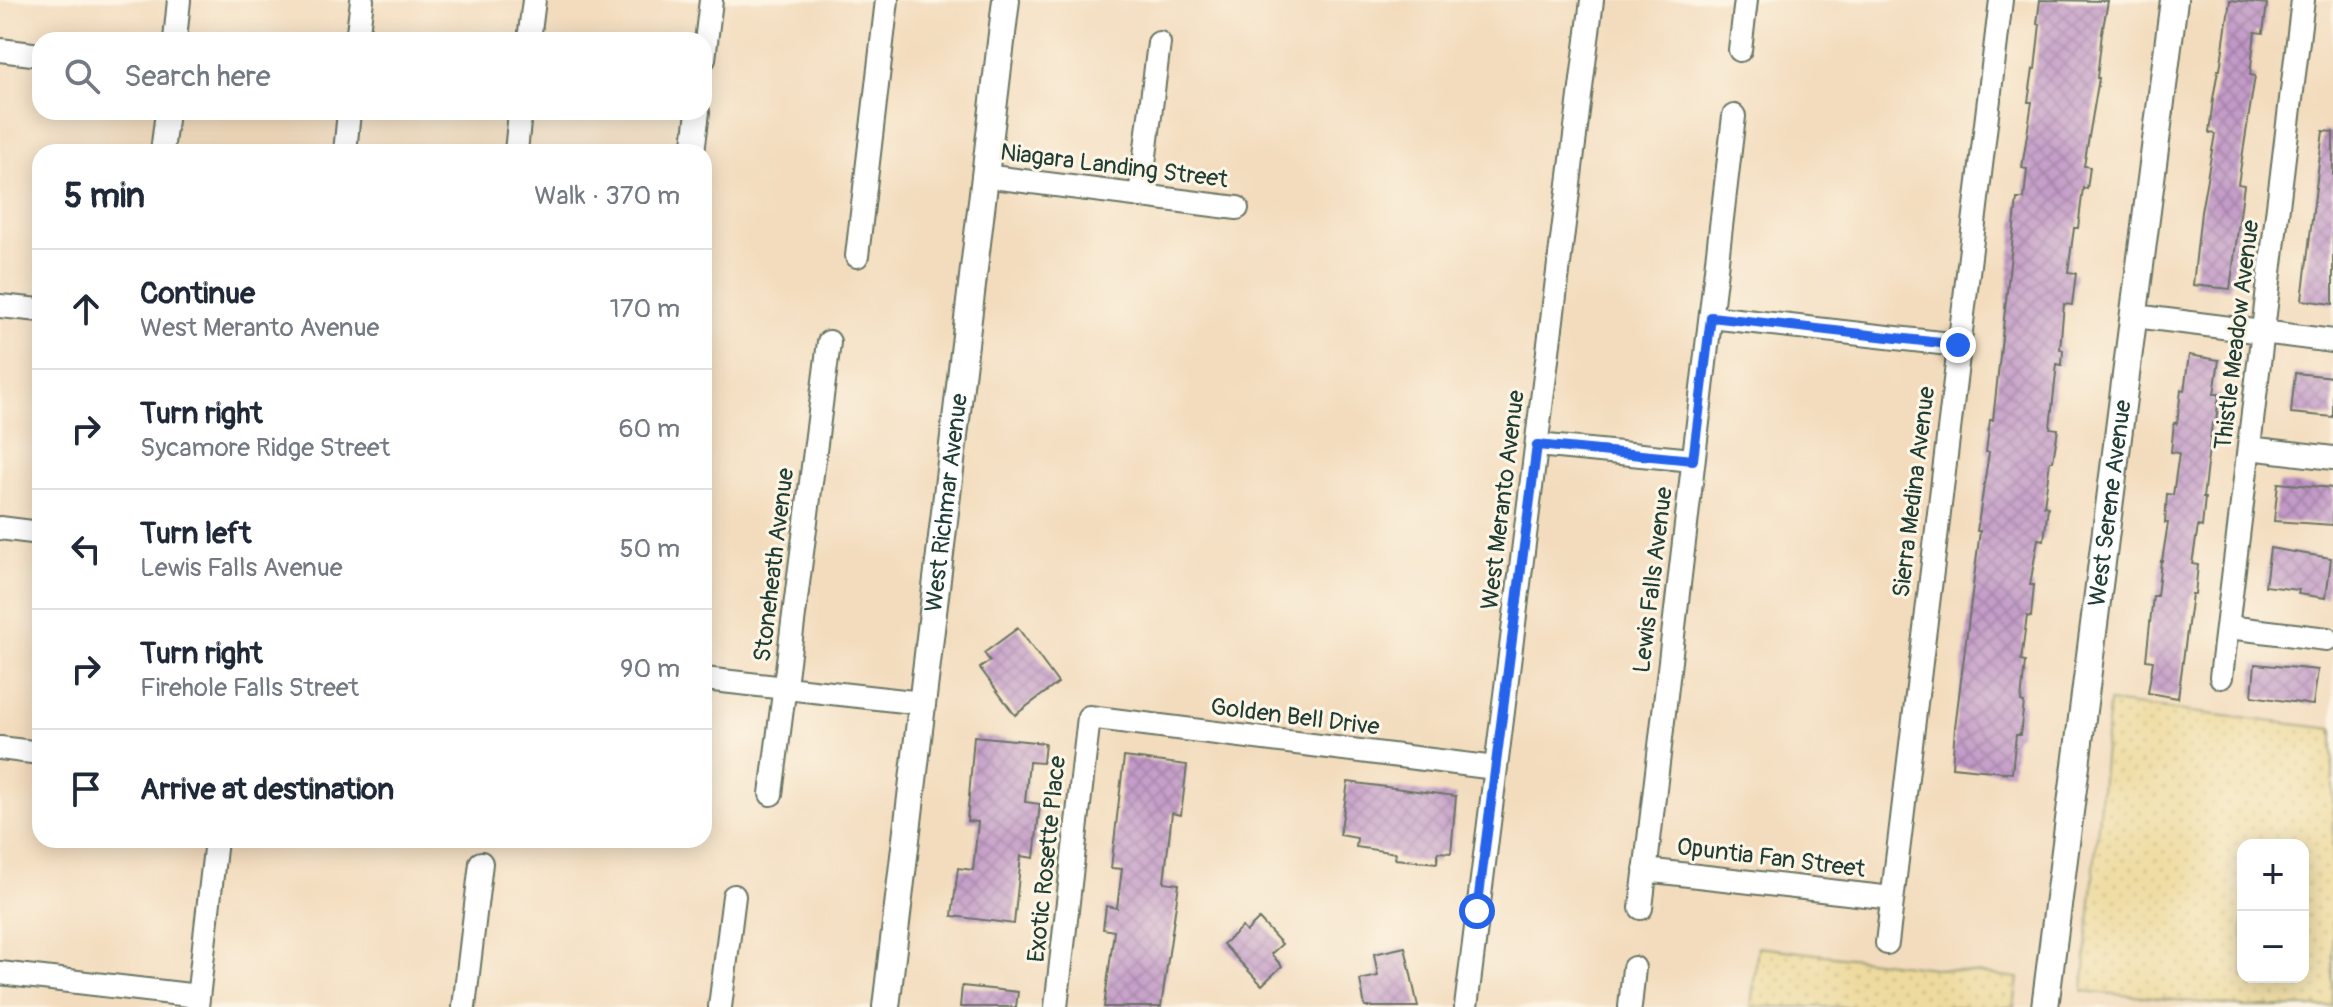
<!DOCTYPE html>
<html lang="en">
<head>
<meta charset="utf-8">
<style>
	body { margin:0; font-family:Pangolin,sans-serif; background:#f6f6f7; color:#1f2937 }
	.controls { position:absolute; right:24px; bottom:24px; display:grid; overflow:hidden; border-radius:16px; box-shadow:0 4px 20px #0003 }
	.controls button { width:72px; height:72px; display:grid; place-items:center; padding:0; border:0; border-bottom:2px solid #e0e1e3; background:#fff; color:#1f2937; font:40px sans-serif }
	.stop { position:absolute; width:24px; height:24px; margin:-18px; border:6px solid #2563eb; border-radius:50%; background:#fff }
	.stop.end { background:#2563eb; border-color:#fff; box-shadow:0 2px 8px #0008 }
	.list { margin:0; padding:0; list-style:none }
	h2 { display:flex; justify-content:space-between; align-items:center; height:104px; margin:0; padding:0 32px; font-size:34px }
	h2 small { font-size:26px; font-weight:400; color:#747a83 }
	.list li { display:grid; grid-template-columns:52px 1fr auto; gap:24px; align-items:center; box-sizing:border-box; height:120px; padding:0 32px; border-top:2px solid #e0e1e3 }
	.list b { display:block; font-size:30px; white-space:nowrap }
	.list p { margin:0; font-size:26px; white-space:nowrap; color:#747a83 }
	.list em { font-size:26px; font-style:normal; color:#747a83 }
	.icon { flex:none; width:44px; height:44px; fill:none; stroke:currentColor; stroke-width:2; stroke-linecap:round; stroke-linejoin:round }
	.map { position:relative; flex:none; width:2333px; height:1007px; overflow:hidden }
	.search { position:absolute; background:#fff; box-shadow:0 4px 20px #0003; left:32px; top:32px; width:680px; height:88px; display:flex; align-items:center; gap:20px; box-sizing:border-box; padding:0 28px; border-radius:24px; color:#747a83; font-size:30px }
	.panel { position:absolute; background:#fff; box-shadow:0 4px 20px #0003; left:32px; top:144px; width:680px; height:704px; border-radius:24px }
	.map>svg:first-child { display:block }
	.sand { fill:url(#sand-dots); stroke:#868c69; stroke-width:2; fill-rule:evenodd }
	.building { fill:url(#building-cross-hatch) }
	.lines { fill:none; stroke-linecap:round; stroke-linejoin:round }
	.minor-casing { stroke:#697564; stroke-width:26 }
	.tertiary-casing { stroke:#697564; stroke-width:30 }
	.minor { stroke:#fff; stroke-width:22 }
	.tertiary { stroke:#fff; stroke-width:26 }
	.route { stroke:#2563eb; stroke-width:10 }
	.labels { text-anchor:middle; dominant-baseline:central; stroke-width:6; stroke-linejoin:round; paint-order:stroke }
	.street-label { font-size:24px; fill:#1f3d34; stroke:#fcf5e5 }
</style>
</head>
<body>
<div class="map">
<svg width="2333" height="1007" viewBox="0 0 2333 1007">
	<defs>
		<pattern id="sand-dots" width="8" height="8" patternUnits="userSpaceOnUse" patternTransform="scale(2)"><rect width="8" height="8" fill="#eeda9e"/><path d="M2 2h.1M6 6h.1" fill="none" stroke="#ccbc89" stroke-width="1.8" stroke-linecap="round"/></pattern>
		<pattern id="building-cross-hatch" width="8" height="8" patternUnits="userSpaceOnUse" patternTransform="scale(2)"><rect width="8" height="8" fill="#bf94c6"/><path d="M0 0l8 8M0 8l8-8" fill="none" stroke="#9b7aa2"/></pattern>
	</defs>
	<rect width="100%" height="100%" fill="#fcf5e5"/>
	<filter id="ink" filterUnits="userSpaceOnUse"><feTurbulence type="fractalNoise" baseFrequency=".0125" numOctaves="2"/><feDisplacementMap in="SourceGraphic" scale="16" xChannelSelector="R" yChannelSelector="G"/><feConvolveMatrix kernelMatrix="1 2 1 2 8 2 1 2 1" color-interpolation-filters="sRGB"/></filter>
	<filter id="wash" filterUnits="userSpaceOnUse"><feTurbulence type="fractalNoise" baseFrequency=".006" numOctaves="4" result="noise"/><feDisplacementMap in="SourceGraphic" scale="32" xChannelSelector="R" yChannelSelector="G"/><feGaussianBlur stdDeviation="1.8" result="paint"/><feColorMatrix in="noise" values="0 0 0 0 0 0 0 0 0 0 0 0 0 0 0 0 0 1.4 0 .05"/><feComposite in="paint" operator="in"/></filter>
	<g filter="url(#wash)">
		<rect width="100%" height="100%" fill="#f3dcbd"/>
		<!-- sand -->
		<path class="sand" d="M2109,702L2333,729V1007H2245L2083,991ZM2243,845H2303V977H2243Z
			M1758,947L2018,978L2014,1007H1751Z"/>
		<g id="blocks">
			<!-- building -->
			<path class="building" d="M2040,0L2108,1L2102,33L2097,78H2099L2084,166L2090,167L2087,189L2083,188L2078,228H2074L2068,272L2076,273L2072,305L2064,304L2060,349L2063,350L2062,365L2057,364L2050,428L2058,429L2053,461H2050L2044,506L2048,507L2044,540L2038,539L2030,585H2034L2031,617L2027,616L2021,661L2025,662L2021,702L2024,703L2020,735H2016L2012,773L1952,767L1955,727L1980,531H1977L1989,452H1986L1990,420H1993L2017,199H2024L2027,169L2022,168L2032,102H2028L2033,69H2035L2040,24H2037Z
				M2230,0L2267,4L2263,33L2255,32L2250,75L2255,76L2238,184L2244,185L2230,289L2193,285L2201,212L2215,134L2209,133L2213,99L2218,70H2220Z
				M2323,131L2333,132V304L2302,300Z
				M2189,355L2219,360L2214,394H2219L2216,423H2212L2203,498H2205L2202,527L2198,526L2192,564L2198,565L2195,594H2192L2178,698L2148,693L2153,661L2146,660L2153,596H2157L2161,561H2162L2168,523H2165L2167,494L2173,495L2179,453L2171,452L2174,423L2177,424L2181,390L2184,391Z
				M2295,373L2333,377V417L2291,413Z
				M2278,483L2333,488V525L2274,521Z
				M2270,548L2331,558L2326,598L2298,594L2299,590L2265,586Z
				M1018,628L1058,683L1015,715L980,668L990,661L984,653Z
				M2255,664L2318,670L2313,705L2252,696Z
				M974,736L1045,743L1043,763L1029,762L1025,802L1040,804L1034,858L1021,856L1014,924L952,916L958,868L973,870L978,822L967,821Z
				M1124,757L1187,765L1181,815L1172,813L1164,882L1179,884L1161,1007H1104L1114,931L1103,929L1106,906L1117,908L1122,869L1111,868Z
				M1348,782L1456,796L1451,853L1438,852L1437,863L1395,859L1396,853L1356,847L1357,838L1340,835Z
				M1259,919L1282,944L1271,954L1282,966L1262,985L1223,944L1242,927L1246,932Z
				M1405,947L1418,1007H1365L1360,980L1378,976L1374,954Z
				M962,986L1018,992L1016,1007H960Z"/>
		</g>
	</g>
	<g filter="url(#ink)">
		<use href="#blocks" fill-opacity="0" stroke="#697564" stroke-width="2"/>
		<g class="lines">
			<defs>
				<path id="minor" d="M175,40L179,0
					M357,40L362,0
					M529,40L534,0
					M0,50L40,55
					M1740,50L1746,0
					M704,59L711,0
					M162,152L167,112
					M345,152L349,112
					M516,152L520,112
					M693,152L698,112
					M984,176L1237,208
					M1140,196L1159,43
					M857,256L887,0
					M0,306L40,310
					M2135,316L2333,341
					M1711,317L1958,345
					M1537,445L1693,460
					M2249,448L2333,458
					M0,528L40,533
					M2228,627L2327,639
					M2221,677L2303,0
					M704,679L922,703
					M0,748L40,753
					M771,794L829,342
					M1645,870L1892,898
					M1641,908L1734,116
					M1887,943L2001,0
					M0,973L198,996
					M197,1007L216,840
					M464,1007L481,863
					M720,1007L734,896
					M1056,1007L1089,717L1495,768
					M1466,1007L1592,0
					M1630,1007L1634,968"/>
				<g id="tertiary">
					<path id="s1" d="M886,1007L1006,0"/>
					<path id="s2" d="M2045,1007L2174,0"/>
				</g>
			</defs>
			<!-- minor casing -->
			<use href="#minor" class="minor-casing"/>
			<!-- tertiary casing -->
			<use href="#tertiary" class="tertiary-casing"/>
			<!-- minor -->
			<use href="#minor" class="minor"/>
			<!-- tertiary -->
			<use href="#tertiary" class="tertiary"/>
		</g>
	</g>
	<g class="lines" filter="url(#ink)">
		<!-- route -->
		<path class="route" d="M1477,911L1537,445L1693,460L1711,317L1958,345"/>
	</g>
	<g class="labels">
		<!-- street labels -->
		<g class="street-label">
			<text transform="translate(1114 166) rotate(7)">Niagara Landing Street</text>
			<text transform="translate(2237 335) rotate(-83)">Thistle Meadow Avenue</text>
			<text transform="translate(1914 492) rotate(-83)">Sierra Medina Avenue</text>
			<text transform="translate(1503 500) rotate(-83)">West Meranto Avenue</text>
			<text stroke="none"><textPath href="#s1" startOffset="508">West Richmar Avenue</textPath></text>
			<text stroke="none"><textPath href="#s2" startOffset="508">West Serene Avenue</textPath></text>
			<text transform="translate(774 565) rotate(-83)">Stoneheath Avenue</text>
			<text transform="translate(1653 580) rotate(-83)">Lewis Falls Avenue</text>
			<text transform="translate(1295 717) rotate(7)">Golden Bell Drive</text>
			<text transform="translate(1771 858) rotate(7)">Opuntia Fan Street</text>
			<text transform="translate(1047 859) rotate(-84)">Exotic Rosette Place</text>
		</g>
	</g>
</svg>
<div class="controls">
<button>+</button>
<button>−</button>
</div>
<div class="stop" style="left:1477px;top:911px"></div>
<div class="stop end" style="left:1958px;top:345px"></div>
<div class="search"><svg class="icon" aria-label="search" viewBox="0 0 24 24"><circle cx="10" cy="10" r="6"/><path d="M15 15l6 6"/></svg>Search here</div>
<section class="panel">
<h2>5 min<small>Walk · 370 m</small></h2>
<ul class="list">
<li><svg class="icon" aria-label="ahead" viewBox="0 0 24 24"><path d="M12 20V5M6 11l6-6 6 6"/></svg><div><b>Continue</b><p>West Meranto Avenue</p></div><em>170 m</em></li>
<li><svg class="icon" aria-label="right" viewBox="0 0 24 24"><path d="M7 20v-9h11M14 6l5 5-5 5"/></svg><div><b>Turn right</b><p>Sycamore Ridge Street</p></div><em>60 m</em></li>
<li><svg class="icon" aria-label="left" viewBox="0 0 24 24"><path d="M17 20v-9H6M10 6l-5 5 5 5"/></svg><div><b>Turn left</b><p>Lewis Falls Avenue</p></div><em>50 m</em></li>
<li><svg class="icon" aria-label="right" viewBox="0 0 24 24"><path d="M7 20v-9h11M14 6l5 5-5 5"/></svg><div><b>Turn right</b><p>Firehole Falls Street</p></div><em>90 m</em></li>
<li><svg class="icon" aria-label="arrive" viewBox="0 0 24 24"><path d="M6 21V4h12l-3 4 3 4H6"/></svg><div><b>Arrive at destination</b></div></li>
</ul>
</section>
</div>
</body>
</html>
